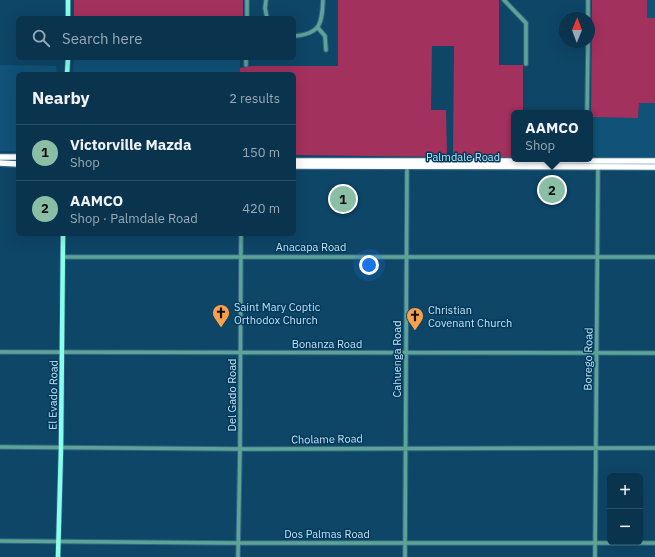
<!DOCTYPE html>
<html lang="en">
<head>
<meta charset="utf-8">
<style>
	body { margin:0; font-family:"IBM Plex Sans",sans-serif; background:#183f58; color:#f1f3f6 }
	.controls { position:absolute; right:12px; bottom:12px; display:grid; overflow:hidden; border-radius:6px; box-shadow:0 4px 16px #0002 }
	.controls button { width:36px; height:36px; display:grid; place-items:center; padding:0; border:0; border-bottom:1px solid #2a4f66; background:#0a344e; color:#f1f3f6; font:20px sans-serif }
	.compass { position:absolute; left:559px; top:12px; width:36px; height:36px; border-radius:50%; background:#0a344e; box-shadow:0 4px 16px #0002; rotate:1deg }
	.you { position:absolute; left:369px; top:265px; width:14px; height:14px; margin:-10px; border:3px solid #fff; border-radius:50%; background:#1a73e8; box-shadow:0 0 0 6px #1a73e833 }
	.badge { display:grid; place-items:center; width:26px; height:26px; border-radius:50%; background:#8abfa5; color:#111; font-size:13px; font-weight:700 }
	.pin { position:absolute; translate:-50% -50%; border:2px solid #fff; box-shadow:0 1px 4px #0006 }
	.popup { position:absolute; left:511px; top:110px; width:82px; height:52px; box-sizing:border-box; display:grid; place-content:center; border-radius:6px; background:#0a344e; filter:drop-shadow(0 1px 3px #0005); font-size:13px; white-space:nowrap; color:#99aab6 }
	.popup b { font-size:15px; color:#f1f3f6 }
	.popup::after { content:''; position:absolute; left:50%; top:100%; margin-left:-8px; border:8px solid transparent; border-top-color:#0a344e }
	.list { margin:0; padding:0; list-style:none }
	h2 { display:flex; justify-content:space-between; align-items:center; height:52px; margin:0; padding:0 16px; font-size:17px }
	h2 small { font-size:13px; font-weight:400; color:#99aab6 }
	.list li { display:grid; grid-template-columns:26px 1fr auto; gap:12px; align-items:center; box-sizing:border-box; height:56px; padding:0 16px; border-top:1px solid #2a4f66 }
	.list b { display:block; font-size:15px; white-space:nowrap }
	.list p { margin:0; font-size:13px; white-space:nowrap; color:#99aab6 }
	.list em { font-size:13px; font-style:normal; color:#99aab6 }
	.icon { flex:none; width:22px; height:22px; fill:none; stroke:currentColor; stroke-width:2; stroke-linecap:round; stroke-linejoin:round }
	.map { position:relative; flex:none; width:655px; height:557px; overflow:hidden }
	.search { position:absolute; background:#0a344e; box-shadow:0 4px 16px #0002; left:16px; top:16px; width:280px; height:44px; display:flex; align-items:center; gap:10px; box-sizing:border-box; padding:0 14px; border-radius:6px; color:#99aab6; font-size:15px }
	.panel { position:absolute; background:#0a344e; box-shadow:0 4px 16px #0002; left:16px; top:72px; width:280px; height:164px; border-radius:6px }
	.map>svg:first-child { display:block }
	.built { fill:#115279 }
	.green { fill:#a3315d }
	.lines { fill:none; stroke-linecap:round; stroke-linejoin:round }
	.minor-casing { stroke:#336584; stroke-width:5.5 }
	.major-casing { stroke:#336584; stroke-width:6 }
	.highway-casing { stroke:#336584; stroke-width:8 }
	.minor { stroke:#5da497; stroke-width:3.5 }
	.major { stroke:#88ffea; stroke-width:4.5 }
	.highway { stroke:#fff; stroke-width:5.5 }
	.labels { text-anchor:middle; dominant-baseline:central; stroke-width:3; stroke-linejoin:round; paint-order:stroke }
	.street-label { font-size:11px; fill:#c6e1f5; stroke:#003b5c }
	.poi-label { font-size:11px; fill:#c6e1f5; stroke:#003b5c; text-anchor:start }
</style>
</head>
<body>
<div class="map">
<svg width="655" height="557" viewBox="0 0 655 557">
	<rect width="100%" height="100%" fill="#0e4668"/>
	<!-- built -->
	<path class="built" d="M647,0H655V18H647Z
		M74,58H240V74H73Z
		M0,65L56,66L57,74H18V151H0Z
		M639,102L655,103V157H598L593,154L591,150V117L638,118Z"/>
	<!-- green -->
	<path class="green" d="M74,0H243V18H74Z
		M338,0H499V65H523V113H514V157H453L454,46H432L431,110H446L447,157L294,155V74H240V68L252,66H338Z
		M592,0H647V18H655V103H639L638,118L591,117Z"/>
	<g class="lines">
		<defs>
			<path id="minor" d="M266,0L265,8L267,18
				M504,0L526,23V64
				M247,18V0
				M588,18V0
				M318,28L325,36L326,50
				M294,36C321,34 322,23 323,0
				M246,65V58
				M587,113L588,42
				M63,257H655
				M0,352L655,353
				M0,447L240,449L655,448
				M0,541L234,543H655
				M238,557L240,449L241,234
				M405,557L407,166
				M595,557L598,166"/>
			<path id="major" d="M68,18V0
				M67,74L68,58
				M58,557L61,448L63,234"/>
			<path id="highway" d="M0,157H18
				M294,161H655
				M0,163L18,164
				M294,166L655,167"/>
		</defs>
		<!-- minor casing -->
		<use href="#minor" class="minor-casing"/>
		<!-- major casing -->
		<use href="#major" class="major-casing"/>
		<!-- highway casing -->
		<use href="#highway" class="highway-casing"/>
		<!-- minor -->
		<use href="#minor" class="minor"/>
		<!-- major -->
		<use href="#major" class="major"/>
		<!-- highway -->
		<use href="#highway" class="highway"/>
	</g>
	<!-- icons -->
	<defs>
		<symbol id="church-pin" viewBox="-11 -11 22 30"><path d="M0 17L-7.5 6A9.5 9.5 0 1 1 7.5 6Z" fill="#f9a04c" stroke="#003b5c"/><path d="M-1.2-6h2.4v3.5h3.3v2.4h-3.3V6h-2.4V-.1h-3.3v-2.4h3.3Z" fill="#111"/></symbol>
	</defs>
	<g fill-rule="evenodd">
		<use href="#church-pin" x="211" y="303" width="20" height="27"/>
		<use href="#church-pin" x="405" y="306" width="20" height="27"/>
	</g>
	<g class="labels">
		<!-- street labels -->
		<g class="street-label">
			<text x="463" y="157">Palmdale Road</text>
			<text x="311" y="247">Anacapa Road</text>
			<text x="327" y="344">Bonanza Road</text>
			<text transform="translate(397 359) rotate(-90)">Cahuenga Road</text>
			<text transform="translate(588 359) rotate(-89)">Borego Road</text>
			<text transform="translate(53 395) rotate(-89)">El Evado Road</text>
			<text transform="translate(232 395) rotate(-90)">Del Gado Road</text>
			<text transform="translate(327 439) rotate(-1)">Cholame Road</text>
			<text x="327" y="534">Dos Palmas Road</text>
		</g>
		<!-- poi labels -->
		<g class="poi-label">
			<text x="234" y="307">Saint Mary Coptic<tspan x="234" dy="13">Orthodox Church</tspan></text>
			<text x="428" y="310">Christian<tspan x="428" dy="13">Covenant Church</tspan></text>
		</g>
	</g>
</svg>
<div class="controls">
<button>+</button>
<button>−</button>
</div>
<svg class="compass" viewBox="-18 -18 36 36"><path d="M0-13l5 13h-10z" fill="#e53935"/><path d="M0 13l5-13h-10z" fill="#99aab6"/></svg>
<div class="you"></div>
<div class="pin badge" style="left:343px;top:199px">1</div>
<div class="pin badge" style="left:552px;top:190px">2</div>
<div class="popup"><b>AAMCO</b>Shop</div>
<div class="search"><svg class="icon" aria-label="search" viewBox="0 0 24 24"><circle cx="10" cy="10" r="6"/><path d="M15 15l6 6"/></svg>Search here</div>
<section class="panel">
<h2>Nearby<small>2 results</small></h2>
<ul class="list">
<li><span class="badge">1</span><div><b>Victorville Mazda</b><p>Shop</p></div><em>150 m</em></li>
<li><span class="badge">2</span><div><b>AAMCO</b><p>Shop · Palmdale Road</p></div><em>420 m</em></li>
</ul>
</section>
</div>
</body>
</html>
